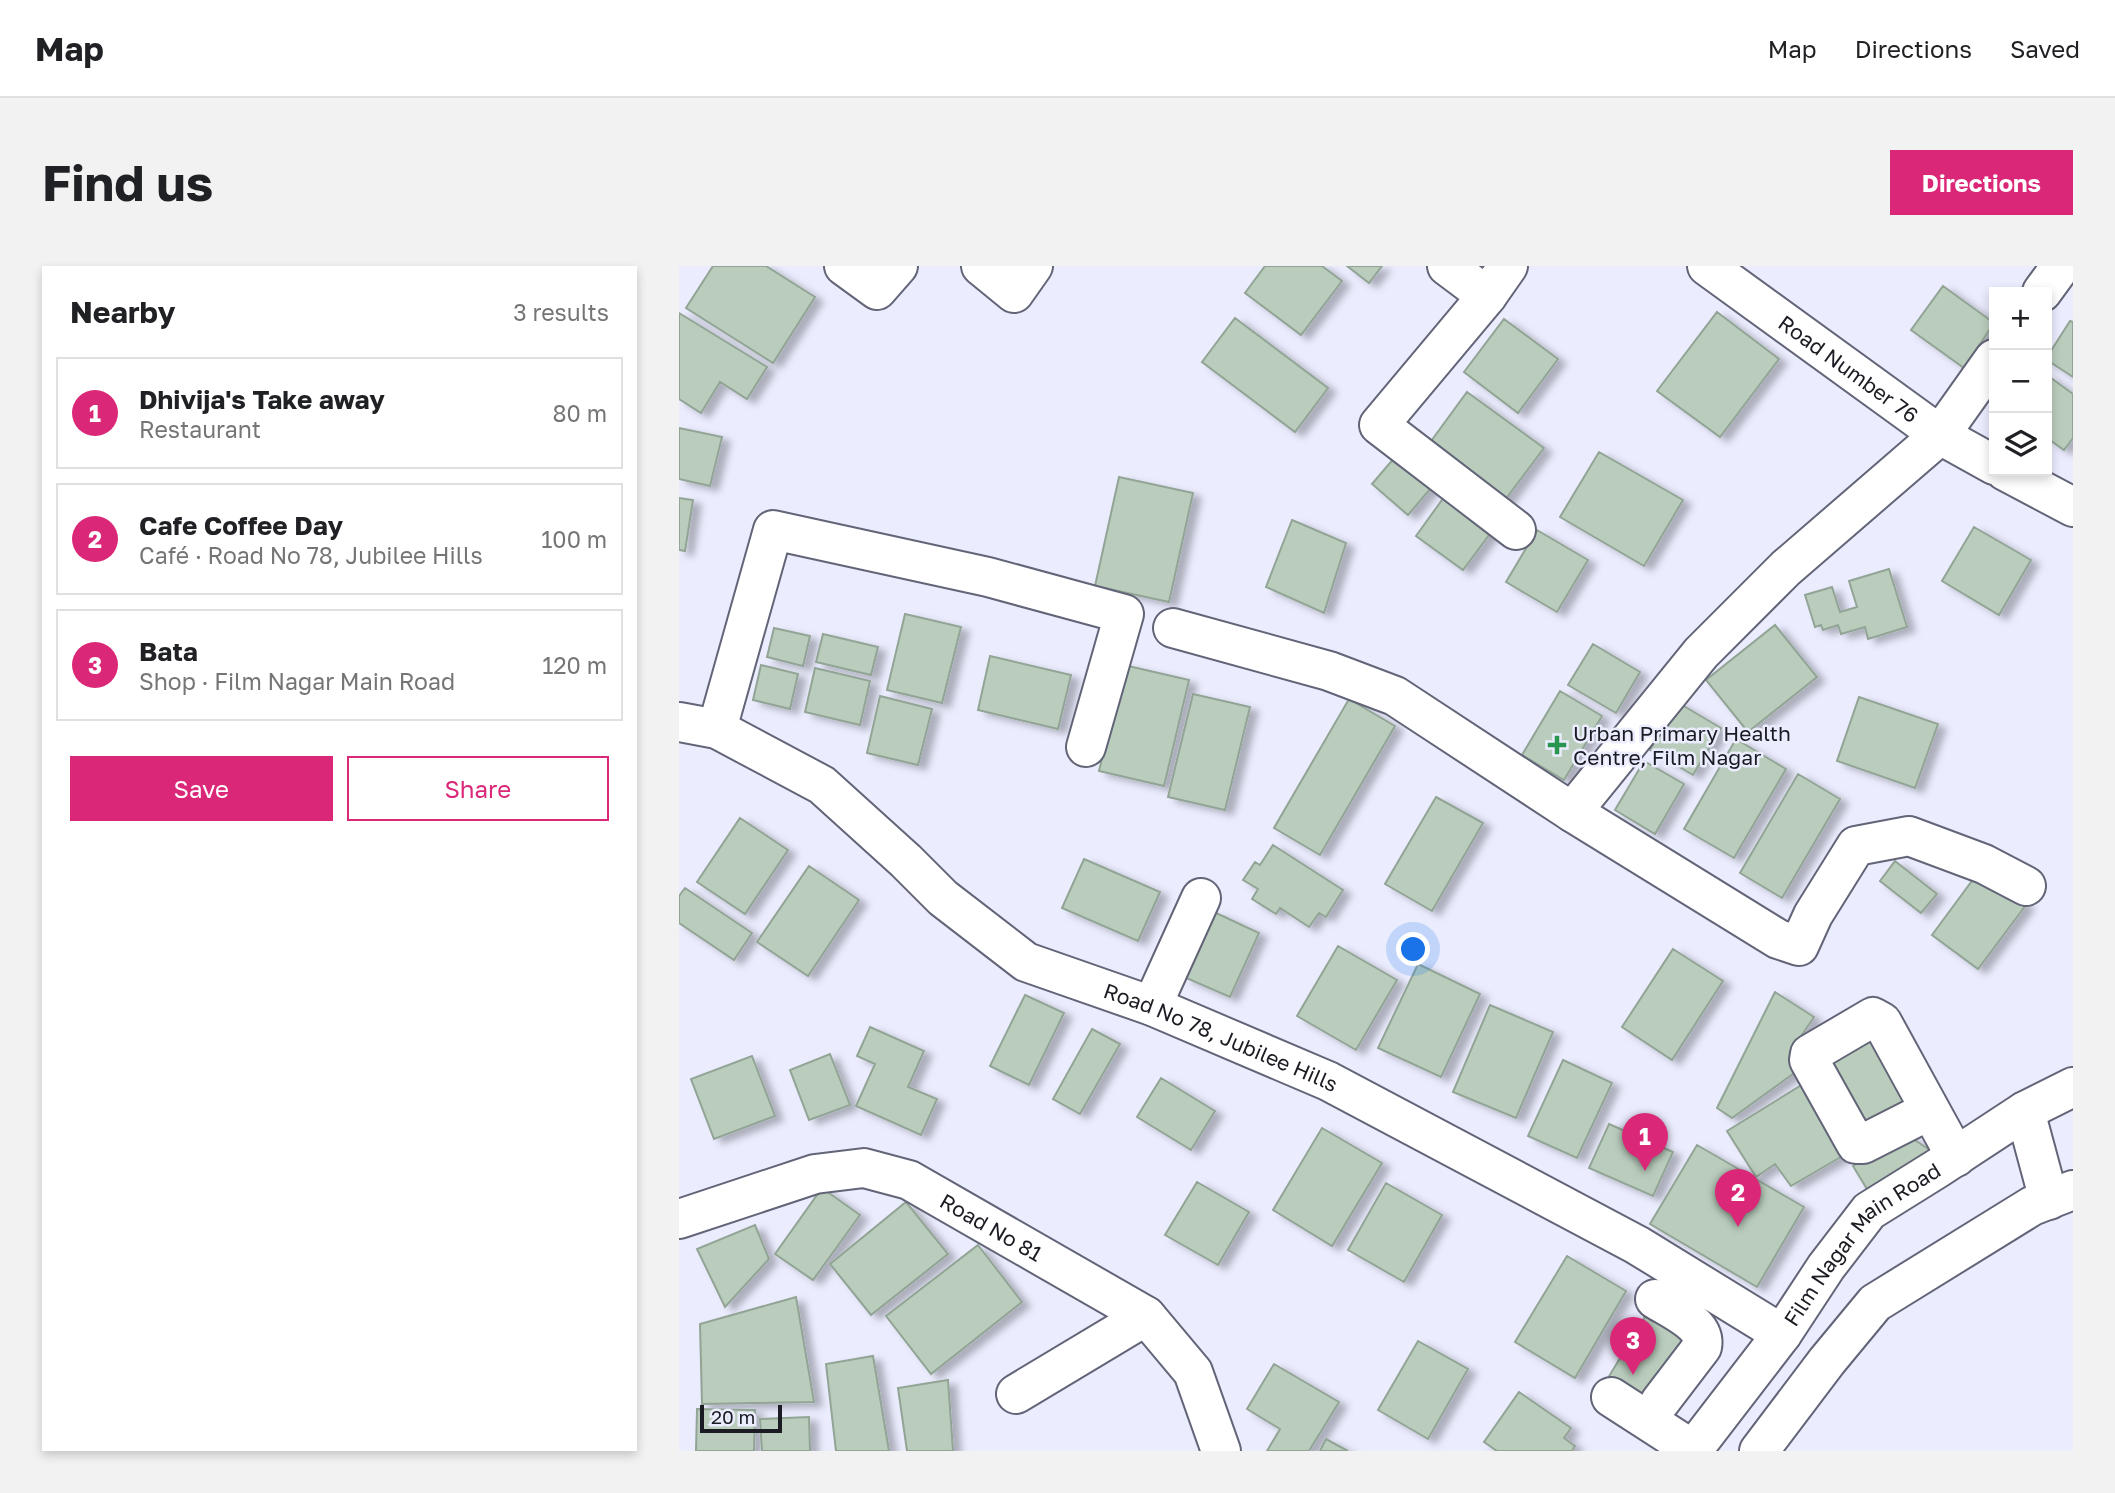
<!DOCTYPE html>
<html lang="en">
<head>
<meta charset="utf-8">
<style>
	body { margin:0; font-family:"Golos Text",sans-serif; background:#f2f2f2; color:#202124 }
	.controls { position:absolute; right:21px; top:21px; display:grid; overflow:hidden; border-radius:0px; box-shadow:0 4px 10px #0003 }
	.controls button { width:63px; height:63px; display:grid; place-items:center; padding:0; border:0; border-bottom:2px solid #e0e0e0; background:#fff; color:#202124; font:35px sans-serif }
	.scale { position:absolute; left:21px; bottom:18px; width:82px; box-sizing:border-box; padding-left:7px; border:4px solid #1b1c23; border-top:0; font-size:19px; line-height:24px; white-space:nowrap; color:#1b1c23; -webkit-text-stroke:5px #ebedff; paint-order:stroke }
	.you { position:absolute; left:735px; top:684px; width:24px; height:24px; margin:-18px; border:5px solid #fff; border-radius:50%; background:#1a73e8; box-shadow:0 0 0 10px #1a73e833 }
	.badge { display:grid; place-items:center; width:46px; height:46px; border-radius:50%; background:#db2777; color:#fff; font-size:23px; font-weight:700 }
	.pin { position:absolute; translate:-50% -58px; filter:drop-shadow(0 2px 4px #0008) }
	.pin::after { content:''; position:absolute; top:37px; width:24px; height:21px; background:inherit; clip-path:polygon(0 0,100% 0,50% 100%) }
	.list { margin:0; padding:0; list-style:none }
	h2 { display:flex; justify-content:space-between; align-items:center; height:91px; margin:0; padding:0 28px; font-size:30px }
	h2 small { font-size:23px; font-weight:400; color:#757577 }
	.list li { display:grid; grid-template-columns:46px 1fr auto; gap:21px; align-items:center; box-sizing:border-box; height:112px; margin:0 14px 14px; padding:0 14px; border:2px solid #e0e0e0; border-radius:0px }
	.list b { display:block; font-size:26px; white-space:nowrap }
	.list p { margin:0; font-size:23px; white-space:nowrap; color:#757577 }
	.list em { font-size:23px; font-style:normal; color:#757577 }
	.actions { display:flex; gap:14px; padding:21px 28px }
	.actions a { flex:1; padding:16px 0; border:2px solid #db2777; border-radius:0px; text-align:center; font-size:24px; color:#db2777 }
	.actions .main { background:#db2777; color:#fff }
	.icon { flex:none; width:38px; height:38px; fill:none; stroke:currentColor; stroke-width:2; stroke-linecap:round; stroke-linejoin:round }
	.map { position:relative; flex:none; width:1394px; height:1185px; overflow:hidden; border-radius:0px }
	header { display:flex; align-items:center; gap:42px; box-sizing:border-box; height:98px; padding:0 35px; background:#fff; border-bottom:2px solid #e0e0e0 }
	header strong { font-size:33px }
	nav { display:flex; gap:38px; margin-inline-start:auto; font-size:24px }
	.intro { display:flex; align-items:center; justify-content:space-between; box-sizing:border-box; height:168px; padding:0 42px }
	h1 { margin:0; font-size:49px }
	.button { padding:18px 32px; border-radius:0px; background:#db2777; color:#fff; font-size:24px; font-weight:700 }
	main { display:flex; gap:42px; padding:0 42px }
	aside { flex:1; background:#fff; border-radius:0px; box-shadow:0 4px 10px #0003 }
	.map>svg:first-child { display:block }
	.building { fill:#bacdbd; stroke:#92a495; stroke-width:2; filter:url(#shadow) }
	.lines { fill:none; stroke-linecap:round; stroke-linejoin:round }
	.minor-casing { stroke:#626477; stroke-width:42 }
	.major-casing { stroke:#626477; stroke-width:42 }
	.minor { stroke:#fff; stroke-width:38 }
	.major { stroke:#fff; stroke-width:38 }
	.poi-dot { fill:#2a954e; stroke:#ebedff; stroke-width:2.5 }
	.labels { text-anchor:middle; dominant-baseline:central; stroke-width:5; stroke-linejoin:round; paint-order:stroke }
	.street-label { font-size:21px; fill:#1b1c23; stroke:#ebedff }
	.poi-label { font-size:21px; fill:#1b1c23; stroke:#ebedff; text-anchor:start }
</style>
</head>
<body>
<header>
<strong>Map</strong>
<nav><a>Map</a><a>Directions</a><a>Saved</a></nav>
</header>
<div class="intro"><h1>Find us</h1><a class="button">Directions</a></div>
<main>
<aside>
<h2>Nearby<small>3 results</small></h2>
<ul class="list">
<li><span class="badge">1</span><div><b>Dhivija's Take away</b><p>Restaurant</p></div><em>80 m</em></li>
<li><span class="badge">2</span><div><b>Cafe Coffee Day</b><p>Café · Road No 78, Jubilee Hills</p></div><em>100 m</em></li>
<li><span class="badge">3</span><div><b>Bata</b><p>Shop · Film Nagar Main Road</p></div><em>120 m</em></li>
</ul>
<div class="actions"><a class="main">Save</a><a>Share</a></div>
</aside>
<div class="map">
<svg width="1394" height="1185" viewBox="0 0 1394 1185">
	<defs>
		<filter id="shadow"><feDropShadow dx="8" dy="4.5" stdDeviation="3.5" flood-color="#0004"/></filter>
	</defs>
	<rect width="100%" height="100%" fill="#ebedff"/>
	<!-- building -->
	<path class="building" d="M34,0H87L136,31L94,97L7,42Z
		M586,0H643L663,15L622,69L566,27Z
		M668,0H703L690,17Z
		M1264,20L1315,57L1285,102L1232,64Z
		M1038,46L1100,93L1041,171L978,125Z
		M0,47L88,101L68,133L41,116L22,147L0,133Z
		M556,52L649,122L616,166L523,96Z
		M825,53L879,93L839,147L785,106Z
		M1391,55L1394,56V111L1368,94V91Z
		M1368,109L1394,128V172L1385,184L1368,172Z
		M788,126L865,182L823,238L747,182Z
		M0,162L43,171L31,220L0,213Z
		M722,184L759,214L729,249L693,218Z
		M920,186L1004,234L965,300L881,251Z
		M440,211L514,227L490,336L416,320Z
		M768,227L816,261L784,304L737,270Z
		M0,232L14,234L6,285L0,284Z
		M613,254L667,277L645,347L587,321Z
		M1295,261L1352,294L1320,349L1263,315Z
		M858,264L909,294L878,346L827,316Z
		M1210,303L1228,361L1189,373L1186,361L1162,368L1159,359L1144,364L1142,359L1136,361L1126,329L1153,321L1161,346L1178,341L1170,315Z
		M226,348L282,361L263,437L208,424Z
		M1096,359L1138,411L1069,466L1027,414Z
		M95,362L131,370L124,400L88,391Z
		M144,368L199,381L192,409L137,396Z
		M914,378L961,406L937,447L889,419Z
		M311,390L392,409L379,463L299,444Z
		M82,399L119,408L111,443L74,434Z
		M445,399L510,414L485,520L420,505Z
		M136,402L191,415L181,459L126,446Z
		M881,425L923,450L885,514L843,489Z
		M514,428L571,441L546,544L489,531Z
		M201,430L253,443L239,499L188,487Z
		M1180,431L1259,458L1236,522L1158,495Z
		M670,433L716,460L641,589L595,562Z
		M998,436L1042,462L1014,509L971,484Z
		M1057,473L1107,503L1055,592L1005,563Z
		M965,495L1005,518L976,568L936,544Z
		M1119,508L1161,533L1103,632L1061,607Z
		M757,531L804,557L753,645L706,618Z
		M61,552L109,584L66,648L18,616Z
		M594,579L664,624L647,651L640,647L630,661L601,642L597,648L573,633L579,623L564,614L576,596L581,599Z
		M405,593L481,626L459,675L383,642Z
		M1216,595L1258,628L1242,647L1201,615Z
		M130,600L180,634L129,710L78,676Z
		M1301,604L1347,639L1299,703L1253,669Z
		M6,622L73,667L55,694L0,657V630Z
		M535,646L580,667L551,731L505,711Z
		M659,680L718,714L677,784L618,750Z
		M994,683L1044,715L993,794L943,761Z
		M739,698L801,728L762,811L699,782Z
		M1096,726L1135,751L1114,782L1125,800L1053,852L1038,842Z
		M346,729L385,747L350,819L311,800Z
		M811,739L874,766L837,852L774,826Z
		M1192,759L1241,843L1184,876L1135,792Z
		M191,761L245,785L229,821L258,833L242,869L177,840L196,798L178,790Z
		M413,763L441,778L401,848L374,833Z
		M151,788L171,839L130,854L111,804Z
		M73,790L96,850L35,873L12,813Z
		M884,794L933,817L898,892L849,870Z
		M482,812L536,845L512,884L458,851Z
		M1129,815L1172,885L1112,920L1096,898L1077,911L1048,865Z
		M930,858L994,886L974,930L910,902Z
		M643,862L703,897L653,980L594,944Z
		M1222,865L1254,886L1191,928L1174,900Z
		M1018,879L1125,941L1078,1021L971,958Z
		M518,916L570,946L539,999L486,969Z
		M707,917L763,949L725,1016L669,984Z
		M143,922L181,949L134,1014L96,988Z
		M227,936L269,988L192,1049L151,998Z
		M76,959L90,993L46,1041L18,983Z
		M299,979L343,1036L252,1108L207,1050Z
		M888,990L947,1025L896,1112L836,1076Z
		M117,1031L135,1136L23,1138L21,1058Z
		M973,1039L1015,1072L959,1140L929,1112Z
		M739,1075L789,1103L749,1173L699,1144Z
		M194,1090L210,1185H157L147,1098Z
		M595,1098L660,1136L630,1185H588L601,1163L568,1143Z
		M269,1114L274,1185H228L219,1122Z
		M840,1126L892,1162L885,1172L896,1180L893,1185H818L805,1176Z
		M18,1143L76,1144L75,1185H17Z
		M130,1151L131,1185H83L81,1153Z
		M647,1173L669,1185H641Z"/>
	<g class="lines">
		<defs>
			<g id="minor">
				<path d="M165,0L198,24L219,0"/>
				<path d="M302,0L335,27L354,0"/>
				<path d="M768,0L808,30"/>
				<path d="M829,0L808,30L700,159L837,264"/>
				<path id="s1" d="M1028,0L1261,169L1315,199"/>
				<path d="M1363,26L1382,0"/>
				<path d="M1326,205L1394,241"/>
				<path d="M494,362L650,405L716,430L893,546L1099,673L1120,680L1134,649L1177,580L1230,570L1305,598L1347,620"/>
				<path d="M38,463L94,264L309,311L445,348L407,481"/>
				<path d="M893,546L1022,387L1107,302L1261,169L1315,93"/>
				<path d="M473,740L522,632"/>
				<path d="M1251,844L1184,878H1177L1130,794L1131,788L1194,751L1203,756L1277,891"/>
				<path id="s2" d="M0,953L136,908L185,902L230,914L467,1050L514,1106L542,1185"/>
				<path d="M976,1033C993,1044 1028,1058 1023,1081L981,1136"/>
				<path d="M337,1128L467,1050"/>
				<path d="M932,1131L1014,1184"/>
			</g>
			<g id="major">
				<path id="s3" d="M0,456L38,463L143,519L227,595L264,632L347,696L473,740L649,815L958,979L1103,1068"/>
				<path d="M1346,845L1370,934"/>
				<path id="s4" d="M1013,1185L1103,1068L1147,1001L1190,945L1259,902L1346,845L1394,821"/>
				<path d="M1080,1185L1148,1095L1196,1037L1353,940L1394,924"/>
			</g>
		</defs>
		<!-- minor casing -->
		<use href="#minor" class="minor-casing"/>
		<!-- major casing -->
		<use href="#major" class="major-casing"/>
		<!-- minor -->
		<use href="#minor" class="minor"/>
		<!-- major -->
		<use href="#major" class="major"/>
	</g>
	<!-- markers -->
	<path class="poi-dot" d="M874.5 468.5h7v7h7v7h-7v7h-7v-7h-7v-7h7z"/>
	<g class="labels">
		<!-- street labels -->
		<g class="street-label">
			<text stroke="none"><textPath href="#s1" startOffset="175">Road Number 76</textPath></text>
			<text stroke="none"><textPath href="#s3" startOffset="637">Road No 78, Jubilee Hills</textPath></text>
			<text stroke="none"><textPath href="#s2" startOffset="334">Road No 81</textPath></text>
			<text stroke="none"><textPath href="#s4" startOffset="270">Film Nagar Main Road</textPath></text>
		</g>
		<!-- poi labels -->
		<g class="poi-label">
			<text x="894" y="467">Urban Primary Health<tspan x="894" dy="24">Centre, Film Nagar</tspan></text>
		</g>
	</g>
</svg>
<div class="controls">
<button>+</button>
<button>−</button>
<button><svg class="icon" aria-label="layers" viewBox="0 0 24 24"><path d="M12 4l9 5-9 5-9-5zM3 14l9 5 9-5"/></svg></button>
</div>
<div class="scale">20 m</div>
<div class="you"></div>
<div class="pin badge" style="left:966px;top:905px">1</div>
<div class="pin badge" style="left:1059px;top:961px">2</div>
<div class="pin badge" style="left:954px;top:1109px">3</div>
</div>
</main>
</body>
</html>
